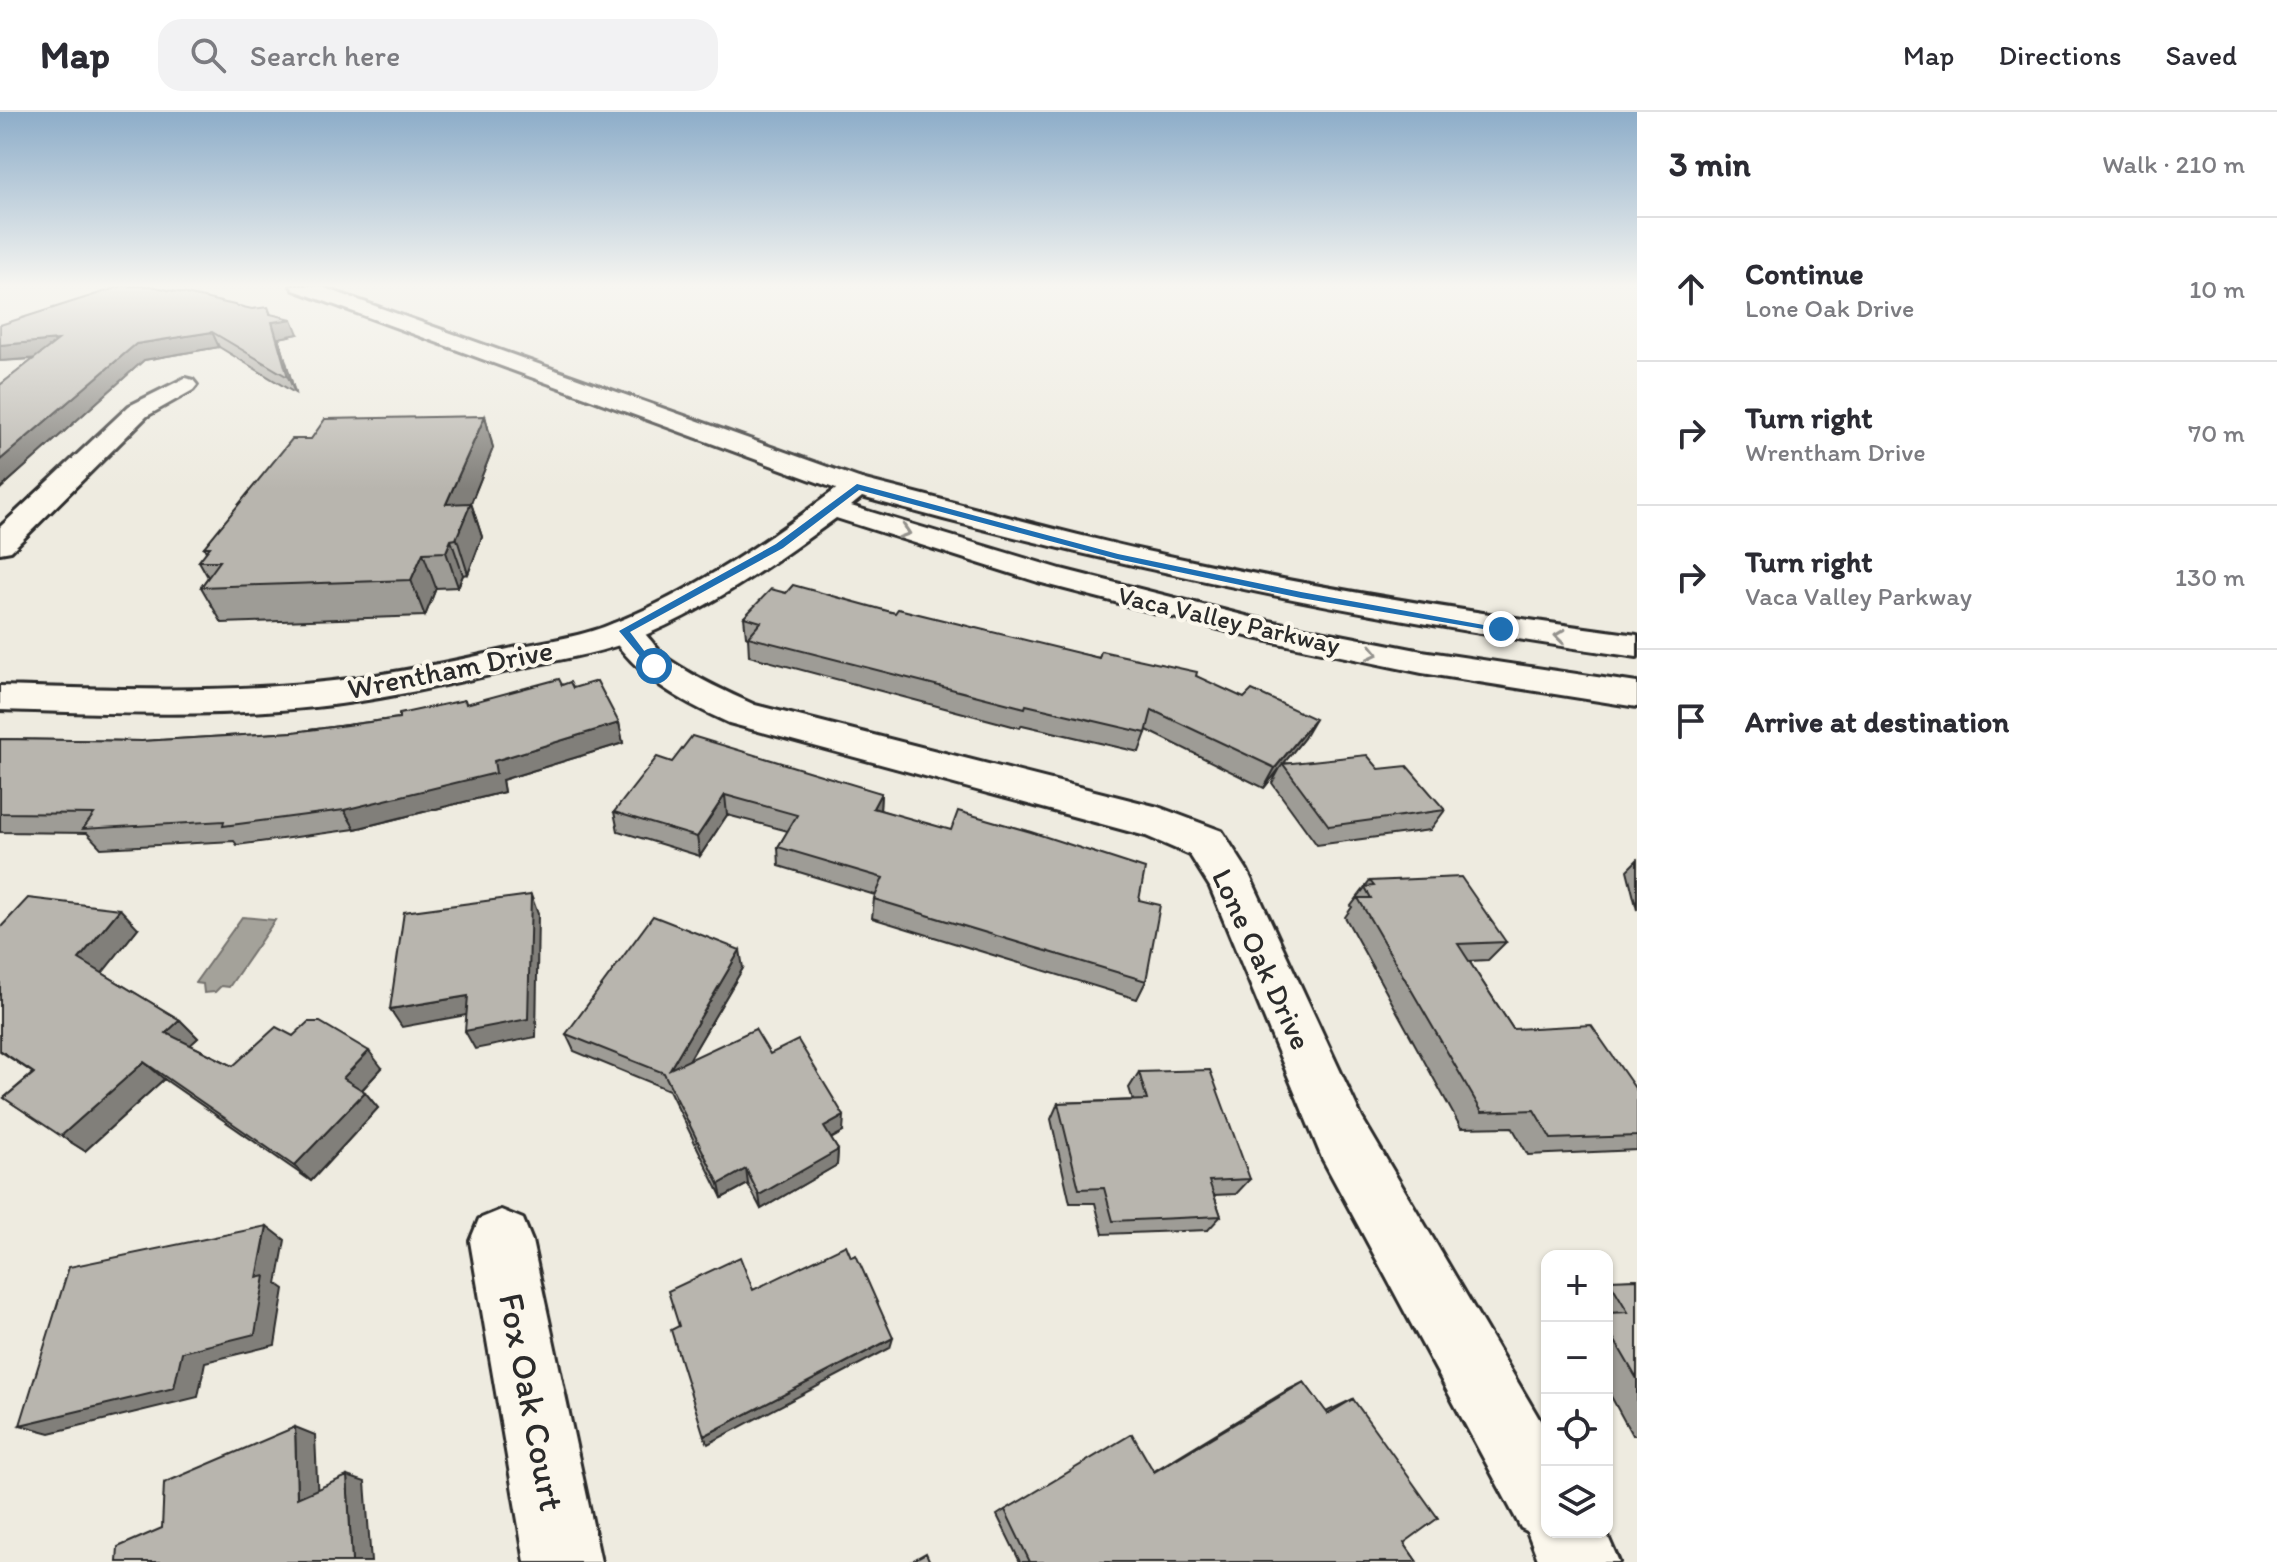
<!DOCTYPE html>
<html lang="en">
<head>
<meta charset="utf-8">
<style>
	body { margin:0; font-family:Itim,sans-serif; background:#f2f2f3; color:#2b2b33 }
	.controls { position:absolute; right:24px; bottom:24px; display:grid; overflow:hidden; border-radius:16px; box-shadow:0 2px 6px #0004 }
	.controls button { width:72px; height:72px; display:grid; place-items:center; padding:0; border:0; border-bottom:2px solid #e1e1e2; background:#fff; color:#2b2b33; font:40px sans-serif }
	.stop { position:absolute; width:24px; height:24px; margin:-18px; border:6px solid #1f6fb2; border-radius:50%; background:#fff }
	.stop.end { background:#1f6fb2; border-color:#fff; box-shadow:0 2px 8px #0008 }
	.list { margin:0; padding:0; list-style:none }
	h2 { display:flex; justify-content:space-between; align-items:center; height:104px; margin:0; padding:0 32px; font-size:34px }
	h2 small { font-size:26px; font-weight:400; color:#7c7c81 }
	.list li { display:grid; grid-template-columns:52px 1fr auto; gap:24px; align-items:center; box-sizing:border-box; height:144px; padding:0 32px; border-top:2px solid #e1e1e2 }
	.list b { display:block; font-size:30px; white-space:nowrap }
	.list p { margin:0; font-size:26px; white-space:nowrap; color:#7c7c81 }
	.list em { font-size:26px; font-style:normal; color:#7c7c81 }
	.icon { flex:none; width:44px; height:44px; fill:none; stroke:currentColor; stroke-width:2; stroke-linecap:round; stroke-linejoin:round }
	.map { position:relative; flex:none; width:1637px; height:1450px; overflow:hidden }
	header { display:flex; align-items:center; gap:48px; box-sizing:border-box; height:112px; padding:0 40px; background:#fff; border-bottom:2px solid #e1e1e2 }
	header strong { font-size:38px }
	nav { display:flex; gap:44px; margin-inline-start:auto; font-size:28px }
	.search { width:560px; height:72px; background:#f2f2f3; display:flex; align-items:center; gap:20px; box-sizing:border-box; padding:0 28px; border-radius:24px; color:#7c7c81; font-size:30px }
	main { display:flex }
	aside { flex:1; background:#fff }
	.map>svg:first-child { display:block }
	.water { fill:#a4a29a; stroke:#74726e; stroke-width:2 }
	.lines { fill:none; stroke-linecap:round; stroke-linejoin:round }
	.street-casing { stroke:#2b2b2b; stroke-width:6 }
	.secondary-casing { stroke:#2b2b2b; stroke-width:6 }
	.street { fill:#fbf7ec; fill-rule:evenodd }
	.secondary { fill:#fbf7ec; fill-rule:evenodd }
	.wall { fill:#9e9c96; stroke:#2b2b2b; stroke-width:2 }
	.shaded-wall { fill:#817f7a; stroke:#2b2b2b; stroke-width:2 }
	.building { fill:#b8b5ae; stroke:#2b2b2b; stroke-width:2 }
	.oneway { stroke:#93918c }
	.route { fill:#1f6fb2 }
	.labels { text-anchor:middle; dominant-baseline:central; stroke-width:8; stroke-linejoin:round; paint-order:stroke }
	.far-street-label { font-size:26px; fill:#2b2b2b; stroke:#fbf7ec }
	.street-label { font-size:30px; fill:#2b2b2b; stroke:#fbf7ec }
	.near-street-label { font-size:36px; fill:#2b2b2b; stroke:#fbf7ec }
</style>
</head>
<body>
<header>
<strong>Map</strong>
<div class="search"><svg class="icon" aria-label="search" viewBox="0 0 24 24"><circle cx="10" cy="10" r="6"/><path d="M15 15l6 6"/></svg>Search here</div>
<nav><a>Map</a><a>Directions</a><a>Saved</a></nav>
</header>
<main>
<div class="map">
<svg width="1637" height="1450" viewBox="0 0 1637 1450">
	<rect width="100%" height="100%" fill="#eeebe0"/>
	<filter id="ink" filterUnits="userSpaceOnUse"><feTurbulence type="fractalNoise" baseFrequency=".0125" numOctaves="2"/><feDisplacementMap in="SourceGraphic" scale="16" xChannelSelector="R" yChannelSelector="G"/><feConvolveMatrix kernelMatrix="1 2 1 2 8 2 1 2 1" color-interpolation-filters="sRGB"/></filter>
	<g filter="url(#ink)">
		<!-- water -->
		<path class="water" d="M242,805L275,808L229,875L221,874L215,880L204,881L203,872L195,871Z"/>
		<g class="lines">
			<defs>
				<path id="street" d="M291,174H319L867,369L871,375L867,381H847L294,178Z
					M185,266L193,268L197,273L193,278L147,304L11,439L0,441V415L129,294Z
					M624,509C646,514 653,537 671,549C698,567 726,580 755,593L1158,695L1222,719L1247,758L1362,1006L1547,1320V1420H1606L1619,1450H1539L1527,1419L1521,1416L1322,1046L1210,775L1190,743L1146,724L729,611C677,587 640,567 607,519L612,512Z
					M501,1098L523,1107L532,1129L601,1450H525L470,1129L479,1107Z"/>
				<path id="secondary" d="M857,366C953,390 1049,417 1146,439C1308,475 1472,501 1637,523V545C1375,508 1117,456 862,385L851,394L1061,457L1254,506L1422,539L1637,571V595L1422,561L1254,526L1038,470L836,406C772,453 703,501 628,530C593,543 554,548 517,557C450,572 383,588 315,595C210,606 105,601 0,598V574C105,577 210,581 314,571C378,565 442,552 504,538C537,530 572,527 604,515C692,482 773,425 847,369Z"/>
			</defs>
			<!-- street casing -->
			<use href="#street" class="street-casing"/>
			<!-- secondary casing -->
			<use href="#secondary" class="secondary-casing"/>
			<!-- street -->
			<use href="#street" class="street"/>
			<!-- secondary -->
			<use href="#secondary" class="secondary"/>
		</g>
		<!-- wall -->
		<path class="wall" d="M270,202L298,222L279,226L295,281L219,235L144,248L0,377V273L34,247L0,249Z
			M485,304L493,336L471,391L482,425L468,462L463,463L458,475L436,476L425,504L222,511L201,475L208,465L199,449L206,440L204,435L311,327Z
			M786,481L895,501L1099,546L1196,564L1304,626L1284,651L1379,657L1445,698L1430,718L1317,733L1272,671L1280,656L1264,676L1147,618L1139,640L1022,613L1020,616L749,544L748,525L746,524L744,505Z
			M562,573L573,576L619,611L623,631L502,668L504,680L355,717L237,733L234,729L101,736L87,721L0,720V627L142,629L294,620L399,606L465,588L466,592Z
			M672,650L881,681L880,698L1139,788L1146,869L1137,887L872,806L874,787L875,783L779,754L778,735L788,719L727,703L700,744L618,719L614,700Z
			M1637,748V798L1627,758Z
			M1370,769L1506,830L1488,848L1469,849L1513,917L1637,979V1038L1528,1043L1512,1015L1461,1016L1345,805L1352,795L1351,794Z
			M0,816H138L102,861L180,908L198,926L190,933L233,954L293,924L382,956L362,978L378,996L311,1069L164,967L85,1039L4,986L33,961L0,939Z
			M743,856L689,948L770,942L843,1020L831,1027L838,1038L837,1053L761,1097L748,1072L722,1086L669,978L574,939L566,922Z
			M1139,960L1250,1067L1236,1082L1214,1083L1221,1104L1208,1118L1103,1122L1095,1091H1070L1051,1007L1058,991L1133,988L1129,976Z
			M1637,1167V1323H1632L1607,1277V1169Z
			M1304,1270L1326,1300L1353,1287L1404,1431L1417,1450H1020L997,1403L1005,1398L1154,1359L1286,1279Z"/>
		<!-- shaded-wall -->
		<path class="shaded-wall" d="M268,195L274,210L292,207L298,222L279,226L295,281L288,265Z
			M212,220L219,235L144,248L0,377V348L136,232Z
			M58,228L67,244L0,249V233Z
			M485,304L493,336L471,391L482,425L468,462L446,392Z
			M451,428L463,463L458,475L446,440Z
			M423,441L436,476L425,504L411,468Z
			M1315,607L1304,626L1264,676L1275,656Z
			M619,611L623,631L502,668L504,680L355,717L344,698L494,649Z
			M881,681L880,700L873,696Z
			M725,683L727,703L700,744L697,725Z
			M531,783L538,802L536,925L475,937L465,919Z
			M120,797L138,816L99,865L79,847Z
			M740,838L743,856L674,974L670,957Z
			M468,884L477,901L402,915L390,897Z
			M180,908L198,926L185,938L166,921Z
			M369,939L382,956L358,982L343,966Z
			M144,950L164,967L85,1039L61,1024Z
			M365,980L378,996L311,1069L294,1054Z
			M844,1004L843,1020L824,1030V1015Z
			M838,1038L837,1053L761,1097L759,1083Z
			M746,1057L748,1072L722,1086L719,1072Z
			M267,1114L285,1128L277,1172L284,1177L275,1233L205,1250L198,1285L50,1321L20,1313L182,1240L257,1166Z
			M893,1226L890,1236L708,1332L704,1324Z
			M295,1315L315,1323L318,1391L297,1386Z
			M347,1364L365,1370L371,1450H352Z"/>
		<!-- building -->
		<path class="building" d="M122,174H151L252,197L268,195L270,202L292,207L272,210L288,265L212,220L136,232L0,348V273L58,228L0,233V213Z
			M485,304L446,392L471,391L456,427L451,428L446,440L423,441L411,468L201,475L220,449H199L210,435H204L292,327H311L325,307Z
			M793,473L895,501L898,497L1099,546L1101,539L1197,560L1196,564L1244,586L1252,578L1315,607L1275,656L1152,598L1146,621L1026,593L1025,596L748,525L761,510L744,505L771,477L786,481Z
			M559,567L562,573L570,570L573,576L597,569L619,611L494,649L496,661L344,698L223,714L224,709L83,717L94,702L0,701V627L142,629L294,620L399,606V602L465,588L466,592Z
			M692,624L881,681L873,696L951,718L958,699L1031,720L1145,757L1139,788L1160,793L1146,869L874,787L883,766L778,735L797,703L725,683L697,725L614,700L657,645L672,650Z
			M1367,643L1379,657L1407,654L1445,698L1329,714L1283,652Z
			M1461,765L1506,830L1458,832L1513,917L1591,913L1637,979V1024L1551,1027L1534,998L1482,1000L1358,786H1371L1365,775L1374,774L1370,769Z
			M531,783L528,907L465,919L468,884L390,897L404,800Z
			M28,786L120,797L79,847L180,908L166,921L233,954L276,915L293,924L308,910H320L369,939L343,966L365,980L294,1054L144,950L61,1024L4,986L34,961L0,938V816Z
			M653,804L740,838L670,957L755,917L770,942L798,928L844,1004L824,1015L838,1038L759,1083L746,1057L719,1072L664,961L566,922Z
			M1210,958L1250,1067L1209,1069L1221,1104L1113,1109L1104,1076L1079,1077L1058,991L1147,988L1139,960Z
			M267,1114L257,1166L265,1164L255,1222L182,1240L174,1276L20,1313L69,1155Z
			M846,1133L851,1145L856,1143L893,1226L704,1324L671,1218L679,1214L668,1179L740,1145L753,1178Z
			M1637,1167V1267L1607,1215V1201L1628,1200L1609,1168Z
			M1304,1270L1328,1302L1353,1287L1438,1406L1404,1431L1417,1450H1030L1005,1398L1132,1322L1154,1360Z
			M295,1315L297,1386L347,1364L352,1450H117L118,1435L162,1416L164,1371Z
			M926,1441L930,1450H910Z"/>
		<!-- one-way arrows -->
		<defs><path id="oneway-chevron" d="M-2-3.5L2.5 0L-2 3.5" fill="none" stroke-width="1.6" stroke-linecap="round" stroke-linejoin="round" transform="scale(2)"/></defs>
		<g class="oneway">
			<use href="#oneway-chevron" transform="translate(905 420) rotate(18)"/>
			<use href="#oneway-chevron" transform="translate(1560 524) rotate(-173)"/>
			<use href="#oneway-chevron" transform="translate(1373 541) rotate(13)"/>
		</g>
	</g>
	<!-- sky -->
	<linearGradient id="sky" x2="0" y2="1"><stop stop-color="#8dadc9"/><stop offset="0.46" stop-color="#f7f6f1"/><stop offset="1" stop-color="#f7f6f1" stop-opacity="0"/></linearGradient>
	<rect width="1637" height="377" fill="url(#sky)"/>
	<!-- route -->
	<path class="route" d="M857,372L1118,442L1301,480L1506,517L1501,520L1301,486L1117,447L859,378L783,436L630,520L657,556H650L619,519L776,432Z"/>
	<g class="labels">
		<!-- far-street labels -->
		<g class="far-street-label">
			<text transform="translate(1229 508) rotate(13)">Vaca Valley Parkway</text>
		</g>
		<!-- street labels -->
		<g class="street-label">
			<text transform="translate(450 557) rotate(-11)">Wrentham Drive</text>
			<text transform="translate(1262 847) rotate(65)">Lone Oak Drive</text>
		</g>
		<!-- near-street labels -->
		<g class="near-street-label">
			<text transform="translate(532 1290) rotate(79)">Fox Oak Court</text>
		</g>
	</g>
</svg>
<div class="controls">
<button>+</button>
<button>−</button>
<button><svg class="icon" aria-label="locate" viewBox="0 0 24 24"><circle cx="12" cy="12" r="6"/><path d="M12 2v4M12 18v4M2 12h4M18 12h4"/></svg></button>
<button><svg class="icon" aria-label="layers" viewBox="0 0 24 24"><path d="M12 4l9 5-9 5-9-5zM3 14l9 5 9-5"/></svg></button>
</div>
<div class="stop" style="left:654px;top:554px"></div>
<div class="stop end" style="left:1501px;top:517px"></div>
</div>
<aside>
<h2>3 min<small>Walk · 210 m</small></h2>
<ul class="list">
<li><svg class="icon" aria-label="ahead" viewBox="0 0 24 24"><path d="M12 20V5M6 11l6-6 6 6"/></svg><div><b>Continue</b><p>Lone Oak Drive</p></div><em>10 m</em></li>
<li><svg class="icon" aria-label="right" viewBox="0 0 24 24"><path d="M7 20v-9h11M14 6l5 5-5 5"/></svg><div><b>Turn right</b><p>Wrentham Drive</p></div><em>70 m</em></li>
<li><svg class="icon" aria-label="right" viewBox="0 0 24 24"><path d="M7 20v-9h11M14 6l5 5-5 5"/></svg><div><b>Turn right</b><p>Vaca Valley Parkway</p></div><em>130 m</em></li>
<li><svg class="icon" aria-label="arrive" viewBox="0 0 24 24"><path d="M6 21V4h12l-3 4 3 4H6"/></svg><div><b>Arrive at destination</b></div></li>
</ul>
</aside>
</main>
</body>
</html>
